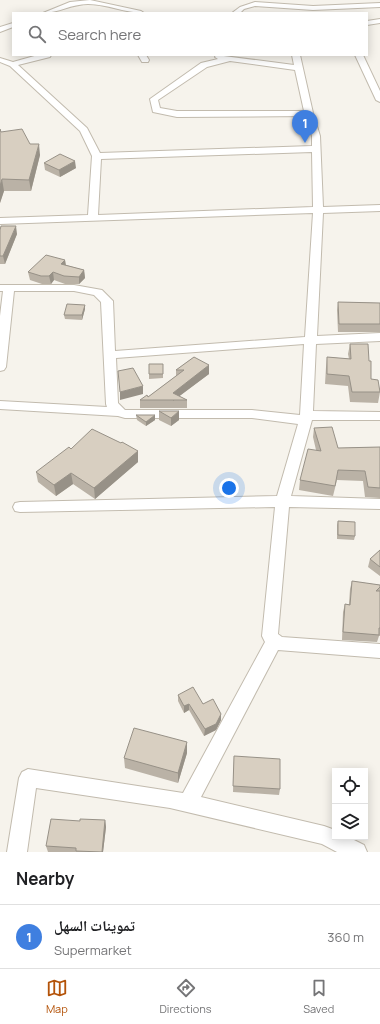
<!DOCTYPE html>
<html lang="en">
<head>
<meta charset="utf-8">
<style>
	body { margin:0; font-family:Manrope,"Noto Naskh Arabic",sans-serif; background:#f2f2f2; color:#202124 }
	.controls { position:absolute; right:12px; bottom:12px; display:grid; overflow:hidden; border-radius:0px; box-shadow:0 2px 10px #0003 }
	.controls button { width:36px; height:36px; display:grid; place-items:center; padding:0; border:0; border-bottom:1px solid #e0e0e0; background:#fff; color:#202124; font:20px sans-serif }
	.you { position:absolute; left:229px; top:488px; width:14px; height:14px; margin:-10px; border:3px solid #fff; border-radius:50%; background:#1a73e8; box-shadow:0 0 0 6px #1a73e833 }
	.badge { display:grid; place-items:center; width:26px; height:26px; border-radius:50%; background:#b45309; color:#fff; font-size:13px; font-weight:700 }
	.pin { position:absolute; translate:-50% -33px; filter:drop-shadow(0 1px 2px #0008) }
	.pin::after { content:''; position:absolute; top:21px; width:14px; height:12px; background:inherit; clip-path:polygon(0 0,100% 0,50% 100%) }
	.list { margin:0; padding:0; list-style:none }
	h2 { display:flex; justify-content:space-between; align-items:center; height:52px; margin:0; padding:0 16px; font-size:17px }
	h2 small { font-size:13px; font-weight:400; color:#757577 }
	.list li { display:grid; grid-template-columns:26px 1fr auto; gap:12px; align-items:center; box-sizing:border-box; height:64px; padding:0 16px; border-top:1px solid #e0e0e0 }
	.list b { display:block; font-size:15px; white-space:nowrap }
	.list p { margin:0; font-size:13px; white-space:nowrap; color:#757577 }
	.list em { font-size:13px; font-style:normal; color:#757577 }
	.icon { flex:none; width:22px; height:22px; fill:none; stroke:currentColor; stroke-width:2; stroke-linecap:round; stroke-linejoin:round }
	.map { position:relative; flex:none; width:380px; height:852px; overflow:hidden }
	.search { position:absolute; background:#fff; box-shadow:0 2px 10px #0003; left:12px; right:12px; top:12px; height:44px; display:flex; align-items:center; gap:10px; box-sizing:border-box; padding:0 14px; border-radius:0px; color:#757577; font-size:15px }
	.sheet { height:116px; background:#fff }
	nav { display:flex; justify-content:space-around; align-items:center; box-sizing:border-box; height:56px; border-top:1px solid #e0e0e0; background:#fff; font-size:11px; color:#757577 }
	nav a { display:grid; justify-items:center; gap:2px }
	nav .on { color:#b45309 }
	.map>svg:first-child { display:block }
	.lines { fill:none; stroke-linecap:round; stroke-linejoin:round }
	.minor-casing { stroke:#c2bbae; stroke-width:2 }
	.minor { fill:#fff; fill-rule:evenodd }
	.wall { fill:#bab2a6 }
	.shaded-wall { fill:#979187 }
	.building { fill:#d8cfc1; stroke:#979187 }
</style>
</head>
<body>
<div class="map">
<svg width="380" height="852" viewBox="0 0 380 852">
	<rect width="100%" height="100%" fill="#f6f3ec"/>
	<g class="lines">
		<defs>
			<path id="minor" d="M90,0L141,11L144,13C125,13 107,4 88,4C71,4 59,13 43,13L70,2Z
				M255,2L313,6L380,3V7L313,10L255,6L244,9L240,13H232L240,7Z
				M380,19V23L367,25V21Z
				M13,23V27L0,32V27Z
				M38,55H51L50,57L18,65L87,128L100,153L312,146V136L306,116L177,117L153,112L150,99L201,63L218,59L215,57L216,55L294,65L292,55H300L313,113L320,136L323,207L380,205V211L323,213L317,336L380,333V341L316,344L313,411L380,412V420H312L291,496L380,499V509L289,507L278,634L282,637L380,644V658L278,650L201,797L324,826L335,830V837H348L364,845L367,852H337L322,844L170,808L36,788L27,852H7L19,778L22,772L28,769L183,793L265,642L262,636L275,507L20,512L15,511L13,507L15,503L20,502L277,496L298,424L252,418H125L118,416L0,409V401L107,407L106,404L101,302L94,295L74,291H14L6,367L4,370L0,371V316L3,291H0V285H74L102,290L113,301L115,351L305,337L313,213L0,224V218L88,215L92,156L80,131L10,66L0,62V58L13,62ZM230,61L295,70L304,111H177L160,108L158,100L207,67ZM312,152L313,207L98,215L101,159ZM304,344L300,415L252,410H125L118,403L116,358Z
				M138,55H146L149,60L148,62H142Z
				M355,55H363L380,91V102L376,100Z"/>
		</defs>
		<!-- minor casing -->
		<use href="#minor" class="minor-casing"/>
		<!-- minor -->
		<use href="#minor" class="minor"/>
	</g>
	<!-- wall -->
	<path class="wall" d="M0,129L1,132L30,144L40,155L31,191H4L0,203Z
		M44,163L76,168L60,177L45,170Z
		M0,230L17,234L5,264H0Z
		M65,260L66,265L84,270L85,278L79,284H65L54,280L51,284H42L30,280L28,272Z
		M338,302L380,303V332H338L337,310Z
		M85,305V309L82,320L65,319L64,315Z
		M350,344L371,379L380,392L378,403L350,402L348,386L325,384L326,367L327,357L349,359L348,354Z
		M194,357L209,374L179,396L187,400V408H140V400L148,397L176,376V370Z
		M149,364H163V378L149,379Z
		M159,411L179,420L171,426L159,420Z
		M136,415L155,420L146,426L137,420Z
		M314,428L338,448L380,447V498L365,497L363,481L337,480L333,496L299,490L300,480L316,450L313,437Z
		M71,449L138,451V462L95,499L73,484L56,496L38,482L36,472Z
		M338,521L355,536L354,540L337,539V525Z
		M380,550V576L368,567L370,559Z
		M352,581L380,585V636H379L377,642L342,640L343,612L345,604H349L350,589Z
		M178,695L203,704L221,720L216,730L204,736L189,710L184,713L178,701Z
		M187,742V753L178,783L125,768L124,758Z
		M234,756L280,789L279,795L233,792Z
		M105,820L106,827L103,852H48L46,846L80,821Z"/>
	<!-- shaded-wall -->
	<path class="shaded-wall" d="M39,144L40,155L31,191L29,180Z
		M75,161L76,168L60,177L59,170Z
		M2,179L4,191L0,203V186Z
		M16,226L17,234L5,264L3,256Z
		M65,260L66,268L61,264Z
		M84,270L85,278L79,284V277Z
		M53,272L54,280L51,284L49,276Z
		M85,305V309L82,320V315Z
		M209,365V374L173,401V393Z
		M143,386V394L120,400V392Z
		M179,411V420L171,426V418Z
		M155,415V420L146,426V422Z
		M138,451V462L95,499L94,488Z
		M71,473L73,484L56,496L54,485Z
		M189,704V710L184,713V706Z
		M221,714V720L216,730L204,736L205,729Z
		M187,742V753L178,783V773Z
		M105,820L106,827L103,852H102Z"/>
	<!-- building -->
	<path class="building" d="M0,129L1,132L22,129L30,144H39L29,180L2,179L0,186Z
		M60,154L75,161L59,170L44,163Z
		M1,226H16L3,256H0V230Z
		M46,255L65,260L61,264L84,270L79,277L64,276L53,272L49,276H41L28,272Z
		M338,302L380,303V324H339Z
		M67,304L85,305L82,315H64Z
		M350,344H368L369,361H371V379L378,380L380,392H352L349,376L327,374V357L351,359Z
		M194,357L209,365L173,393L187,400H140L147,395L148,397L184,370H176Z
		M149,364H163V374H149Z
		M133,368L143,386L120,392L118,371Z
		M159,411H179L171,418Z
		M136,415H155L146,422Z
		M332,427L338,448L380,447V488L368,487L365,471L338,470L335,486L300,480L308,449L321,451L314,428Z
		M92,429L121,443L122,442L138,451L94,488L71,473L54,485L36,472L69,447L71,449Z
		M338,521L355,522V536L338,535Z
		M380,550V567L370,559Z
		M352,581L380,585V587L376,591H380V628H379V635L343,632L345,604L350,605Z
		M193,687L203,704L213,699L221,714L216,724L205,729L189,704L184,706L178,695Z
		M134,728L187,742L178,773L124,758Z
		M234,756L280,759V789L233,786Z
		M51,819L80,821V819L105,820L102,852L76,851V848L46,846Z"/>
</svg>
<div class="controls">
<button><svg class="icon" aria-label="locate" viewBox="0 0 24 24"><circle cx="12" cy="12" r="6"/><path d="M12 2v4M12 18v4M2 12h4M18 12h4"/></svg></button>
<button><svg class="icon" aria-label="layers" viewBox="0 0 24 24"><path d="M12 4l9 5-9 5-9-5zM3 14l9 5 9-5"/></svg></button>
</div>
<div class="you"></div>
<div class="pin badge" style="left:305px;top:143px;background:#3f7fe0">1</div>
<div class="search"><svg class="icon" aria-label="search" viewBox="0 0 24 24"><circle cx="10" cy="10" r="6"/><path d="M15 15l6 6"/></svg>Search here</div>
</div>
<section class="sheet">
<h2>Nearby<small></small></h2>
<ul class="list">
<li><span class="badge" style="background:#3f7fe0">1</span><div><b>تموينات السهل</b><p>Supermarket</p></div><em>360 m</em></li>
</ul>
</section>
<nav>
<a class="on"><svg class="icon" aria-label="map" viewBox="0 0 24 24"><path d="M3 6l6-2 6 2 6-2v14l-6 2-6-2-6 2zM9 4v14M15 6v14"/></svg>Map</a>
<a><svg class="icon" aria-label="directions" viewBox="0 0 24 24"><path d="M12 3l9 9-9 9-9-9zM9 14v-3h6M13 9l2 2-2 2"/></svg>Directions</a>
<a><svg class="icon" aria-label="saved" viewBox="0 0 24 24"><path d="M7 4h10v16l-5-4-5 4z"/></svg>Saved</a>
</nav>
</body>
</html>
